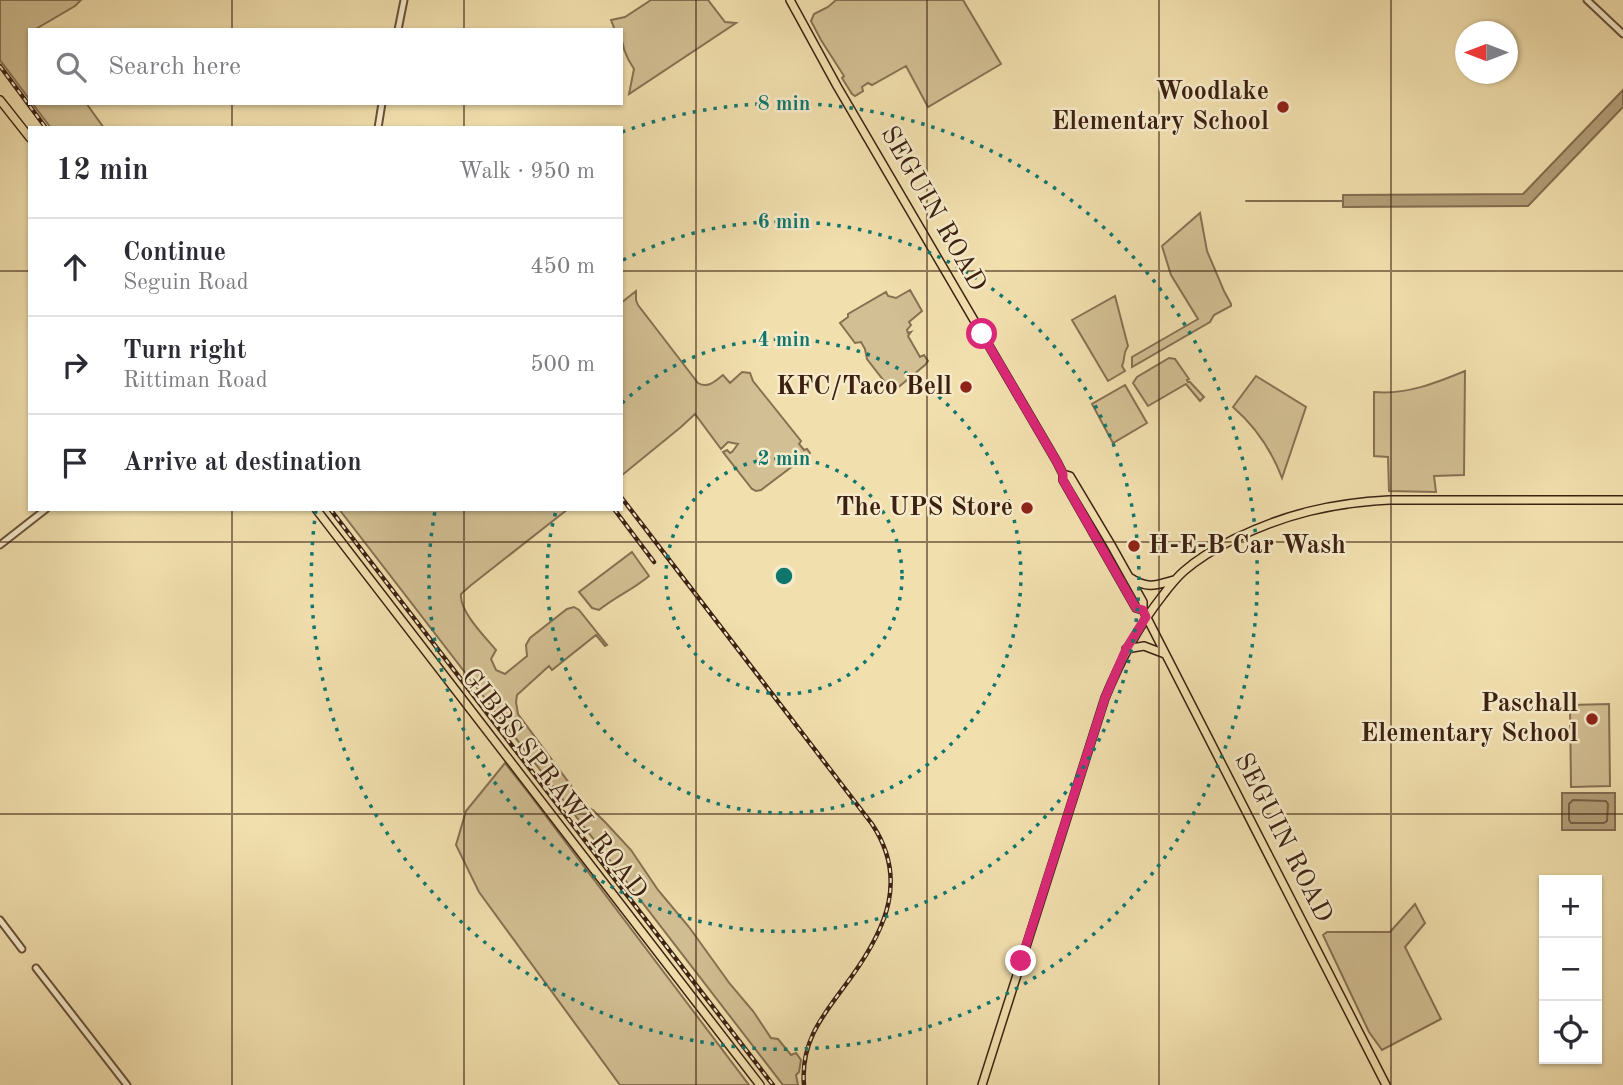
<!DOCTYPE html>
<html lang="en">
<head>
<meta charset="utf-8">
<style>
	body { margin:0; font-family:"Old Standard TT",serif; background:#f2f2f3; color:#2b2b33 }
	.controls { position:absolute; right:21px; bottom:21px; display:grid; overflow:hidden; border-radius:0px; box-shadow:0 2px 5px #0004 }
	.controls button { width:63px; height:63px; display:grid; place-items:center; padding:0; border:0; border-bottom:2px solid #e1e1e2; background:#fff; color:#2b2b33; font:35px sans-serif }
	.compass { position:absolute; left:1455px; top:21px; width:63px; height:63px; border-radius:50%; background:#fff; box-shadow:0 2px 5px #0004; rotate:270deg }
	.stop { position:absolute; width:21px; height:21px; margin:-16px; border:5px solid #db2777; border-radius:50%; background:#fff }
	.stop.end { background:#db2777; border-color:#fff; box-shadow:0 2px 7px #0008 }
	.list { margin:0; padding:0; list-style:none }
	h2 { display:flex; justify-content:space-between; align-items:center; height:91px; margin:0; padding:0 28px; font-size:30px }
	h2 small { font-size:23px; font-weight:400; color:#7c7c81 }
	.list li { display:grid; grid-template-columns:46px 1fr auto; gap:21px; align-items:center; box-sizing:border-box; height:98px; padding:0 28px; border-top:2px solid #e1e1e2 }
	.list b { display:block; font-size:26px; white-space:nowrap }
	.list p { margin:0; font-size:23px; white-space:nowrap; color:#7c7c81 }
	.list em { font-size:23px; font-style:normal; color:#7c7c81 }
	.icon { flex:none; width:38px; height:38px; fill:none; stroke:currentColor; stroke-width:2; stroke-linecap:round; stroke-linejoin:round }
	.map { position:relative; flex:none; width:1623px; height:1085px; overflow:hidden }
	.search { position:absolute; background:#fff; box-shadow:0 2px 5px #0004; left:28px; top:28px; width:595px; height:77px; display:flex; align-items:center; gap:18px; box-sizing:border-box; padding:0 24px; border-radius:0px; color:#7c7c81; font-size:26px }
	.panel { position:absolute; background:#fff; box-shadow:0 2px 5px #0004; left:28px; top:126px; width:595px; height:385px; border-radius:0px }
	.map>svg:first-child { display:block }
	.green { fill:#d2bf93; stroke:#877052; stroke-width:2 }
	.water { fill:#b39e78; stroke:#836c4f; stroke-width:2 }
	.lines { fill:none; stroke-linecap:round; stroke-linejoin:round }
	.shore { stroke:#786045; stroke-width:2 }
	.stream { stroke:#836c4f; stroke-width:2 }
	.minor-casing { stroke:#695039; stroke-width:9 }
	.major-casing { stroke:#3c2112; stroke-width:10 }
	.minor { stroke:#f6eaca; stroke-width:5 }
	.major { stroke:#f1dfad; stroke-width:7 }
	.rail-casing { stroke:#3c2112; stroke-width:4.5 }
	.rail { stroke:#f6eaca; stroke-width:2; stroke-dasharray:5; stroke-linecap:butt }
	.route { stroke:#db2777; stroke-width:9 }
	.grid { fill:none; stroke:#3c2112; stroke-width:2; stroke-opacity:0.55 }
	.ring { fill:none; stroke:#0f766e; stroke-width:3.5; stroke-dasharray:3.5 7 }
	.poi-dot { fill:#8f2418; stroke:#f6eaca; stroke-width:2.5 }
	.labels { text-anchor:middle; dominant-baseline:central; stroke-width:5; stroke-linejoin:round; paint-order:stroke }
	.poi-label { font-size:26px; font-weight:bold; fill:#3c2112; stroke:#f6eaca; text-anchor:end }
	.street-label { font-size:26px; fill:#3c2112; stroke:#f6eaca }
	.centre { fill:#0f766e; stroke:#f6eaca; stroke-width:3.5 }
	.ring-label { font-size:21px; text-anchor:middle; font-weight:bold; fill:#0f766e; stroke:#f6eaca; stroke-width:5; stroke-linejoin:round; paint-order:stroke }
</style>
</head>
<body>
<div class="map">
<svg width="1623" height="1085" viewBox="0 0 1623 1085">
	<rect width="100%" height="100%" fill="#f1dfad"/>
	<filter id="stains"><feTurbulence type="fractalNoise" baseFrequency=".00286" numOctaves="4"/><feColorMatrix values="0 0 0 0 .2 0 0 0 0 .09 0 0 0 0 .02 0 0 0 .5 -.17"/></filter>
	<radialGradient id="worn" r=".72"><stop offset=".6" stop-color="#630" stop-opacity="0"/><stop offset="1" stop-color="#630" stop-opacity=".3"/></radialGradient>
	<!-- green -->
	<path class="green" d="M0,0H81L75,6L34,30H30V100L0,60Z
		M651,0H708L725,22L736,23L629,94L634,69C625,56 621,45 621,30H615L611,20L625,17Z
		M836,0H963L1001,64L928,107L906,66L872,85L868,83L862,87L863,91L855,96L852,94L842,78L844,76L821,40L811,21L814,14L828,7Z
		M32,103H86L104,128H51Z
		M1200,213L1207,251L1224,291L1231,304V306L1214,315L1210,322L1132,367V357L1198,319L1171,275L1162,246Z
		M910,290L922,311L909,322L911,325L907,330L908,333L911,332L908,336L920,357L924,355L928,361L925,365L895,390L893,388L891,390L867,359L865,349L861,342L855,343L840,323L848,317V314L886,292L888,296L896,298Z
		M636,291V300L638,305L698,383C708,389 715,381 723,375L730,383L742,372L750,373L753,381L801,441L799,444L804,450L807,449L810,453L761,490L756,491L752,489L723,452L727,450L730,453L732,452L738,444L728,442L721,449L695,414L681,427L621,476V303Z
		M1115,296L1128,346C1122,355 1126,357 1122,366L1125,371L1108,381L1072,320Z
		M1169,358L1175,359L1189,379L1187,380L1188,382H1190L1204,397L1200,401L1186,384L1148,406L1133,383L1137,377Z
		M1465,371L1464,475L1434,476L1436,492L1389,491L1388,457L1374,456V392C1406,395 1436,383 1465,371Z
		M1256,376L1306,407L1282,478C1271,449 1256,427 1233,407Z
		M1125,385L1147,423L1113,443L1092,404Z
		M339,509H568L470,586L461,594C459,611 485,637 496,650L491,659L496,670L505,674L527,656L526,645L530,638L567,609L574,607L579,610L607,645L605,646L596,635L552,670L549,666L517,695L516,702L518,714L578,795L580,804L593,810L605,822L631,850L658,890L689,927L730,984L753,1011L771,1038L778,1039L791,1055L796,1053L801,1060L799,1072L796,1075L798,1085H783Z
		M632,552L649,576C634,589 615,597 599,610L592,608L579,592Z
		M1609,704L1610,786L1571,787L1570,705Z
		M505,763L527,791L749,1085H620L479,892L456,845L466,811Z
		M1415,904L1425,923L1405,947L1441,1019L1382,1050L1369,1032L1323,935L1327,932H1390Z"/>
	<!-- water -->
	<path class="water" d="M1623,90V107L1528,206L1343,207V195L1523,194Z
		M1562,793H1615V830H1562Z"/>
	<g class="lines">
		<!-- shore -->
		<path class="shore" d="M1573,800L1606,801L1608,804L1607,821L1604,823H1571L1569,820V804Z"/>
		<!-- stream -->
		<path class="stream" d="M1246,201H1342"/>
		<defs>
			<path id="minor" d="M1587,0L1623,34
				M398,30L404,0
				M378,128L382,103
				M0,545L46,509
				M0,920L22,949
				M36,968L127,1085"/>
			<path id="major" d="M790,0L837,86L1057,462L1063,474V480L1136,608L1143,610
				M0,100L30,138
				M1063,474L1070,476L1110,543L1143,602V610L1386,1085
				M316,509L760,1085
				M1129,577C1147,589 1154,586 1174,580
				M1126,649L1144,646L1165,654
				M982,1085L1105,698C1121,660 1137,628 1163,595C1169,587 1176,578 1184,571C1199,558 1216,548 1234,539C1285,514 1332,503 1389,500H1623"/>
		</defs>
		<!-- minor casing -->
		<use href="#minor" class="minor-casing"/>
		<!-- major casing -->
		<use href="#major" class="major-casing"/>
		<!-- minor -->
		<use href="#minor" class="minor"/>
		<!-- major -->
		<use href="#major" class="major"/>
		<defs>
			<path id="rail" d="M0,66L46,128
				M621,497L872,824C908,878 887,927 852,976C827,1011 800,1038 804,1085
				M330,509L773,1085
				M614,509L654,562"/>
		</defs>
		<!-- rail casing -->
		<use href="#rail" class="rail-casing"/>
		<!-- rail -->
		<use href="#rail" class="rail"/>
	</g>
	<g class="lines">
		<!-- route -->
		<path class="route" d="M982,334L1057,462L1063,474V480L1136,608L1143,610L1146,617L1126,649L1105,698L1021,961"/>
	</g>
	<!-- grid -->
	<path class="grid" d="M232,0V30M464,0V30M696,0V1085M927,0V1085M1159,0V1085M1391,0V1085M232,103V128M464,103V128M0,271H30M621,271H1623M232,509V1085M464,509V1085M0,542H1623M0,814H1623"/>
	<!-- distance rings -->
	<g class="ring">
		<circle cx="784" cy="576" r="118"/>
		<path d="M622 403A237 237 0 1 1 556 511"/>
		<path d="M623 260A355 355 0 1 1 435 511"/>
		<path d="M622 132A473 473 0 1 1 316 510"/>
	</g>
	<!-- markers -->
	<g class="poi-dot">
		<circle cx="1283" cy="107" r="7"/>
		<circle cx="966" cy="387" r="7"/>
		<circle cx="1027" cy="508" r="7"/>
		<circle cx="1134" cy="546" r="7"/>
		<circle cx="1592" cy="719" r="7"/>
	</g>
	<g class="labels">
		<!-- poi labels -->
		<g class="poi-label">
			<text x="1269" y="92">Woodlake<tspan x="1269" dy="30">Elementary School</tspan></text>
			<text x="952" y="387">KFC/Taco Bell</text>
			<text x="1013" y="508">The UPS Store</text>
			<text x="1148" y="546" text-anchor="start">H-E-B Car Wash</text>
			<text x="1578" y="704">Paschall<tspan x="1578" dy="30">Elementary School</tspan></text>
		</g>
		<!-- street labels -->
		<g class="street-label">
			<text transform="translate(933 209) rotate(60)">SEGUIN ROAD</text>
			<text transform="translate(554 784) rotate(52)">GIBBS SPRAWL ROAD</text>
			<text transform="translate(1283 838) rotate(63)">SEGUIN ROAD</text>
		</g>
	</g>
	<circle cx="784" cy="576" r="10" class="centre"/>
	<g class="ring-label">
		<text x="784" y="110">8 min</text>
		<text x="784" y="228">6 min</text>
		<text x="784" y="346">4 min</text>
		<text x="784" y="465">2 min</text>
	</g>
	<rect width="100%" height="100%" filter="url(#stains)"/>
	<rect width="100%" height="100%" fill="url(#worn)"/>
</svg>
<div class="controls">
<button>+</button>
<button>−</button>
<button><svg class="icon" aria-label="locate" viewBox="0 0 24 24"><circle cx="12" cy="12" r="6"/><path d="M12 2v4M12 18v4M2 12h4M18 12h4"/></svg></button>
</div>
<svg class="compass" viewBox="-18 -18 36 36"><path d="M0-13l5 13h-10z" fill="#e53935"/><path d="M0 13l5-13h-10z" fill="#7c7c81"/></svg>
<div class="stop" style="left:982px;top:334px"></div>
<div class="stop end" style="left:1021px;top:961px"></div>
<div class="search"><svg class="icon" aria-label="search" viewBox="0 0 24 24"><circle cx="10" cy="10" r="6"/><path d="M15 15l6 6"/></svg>Search here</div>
<section class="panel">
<h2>12 min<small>Walk · 950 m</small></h2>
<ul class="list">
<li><svg class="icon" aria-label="ahead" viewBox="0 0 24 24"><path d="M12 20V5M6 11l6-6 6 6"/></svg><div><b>Continue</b><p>Seguin Road</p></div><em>450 m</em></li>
<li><svg class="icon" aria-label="right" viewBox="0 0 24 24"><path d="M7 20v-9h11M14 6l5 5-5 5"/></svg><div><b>Turn right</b><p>Rittiman Road</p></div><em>500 m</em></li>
<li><svg class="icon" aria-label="arrive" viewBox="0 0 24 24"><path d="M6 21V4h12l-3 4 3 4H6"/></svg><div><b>Arrive at destination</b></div></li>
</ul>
</section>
</div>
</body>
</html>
